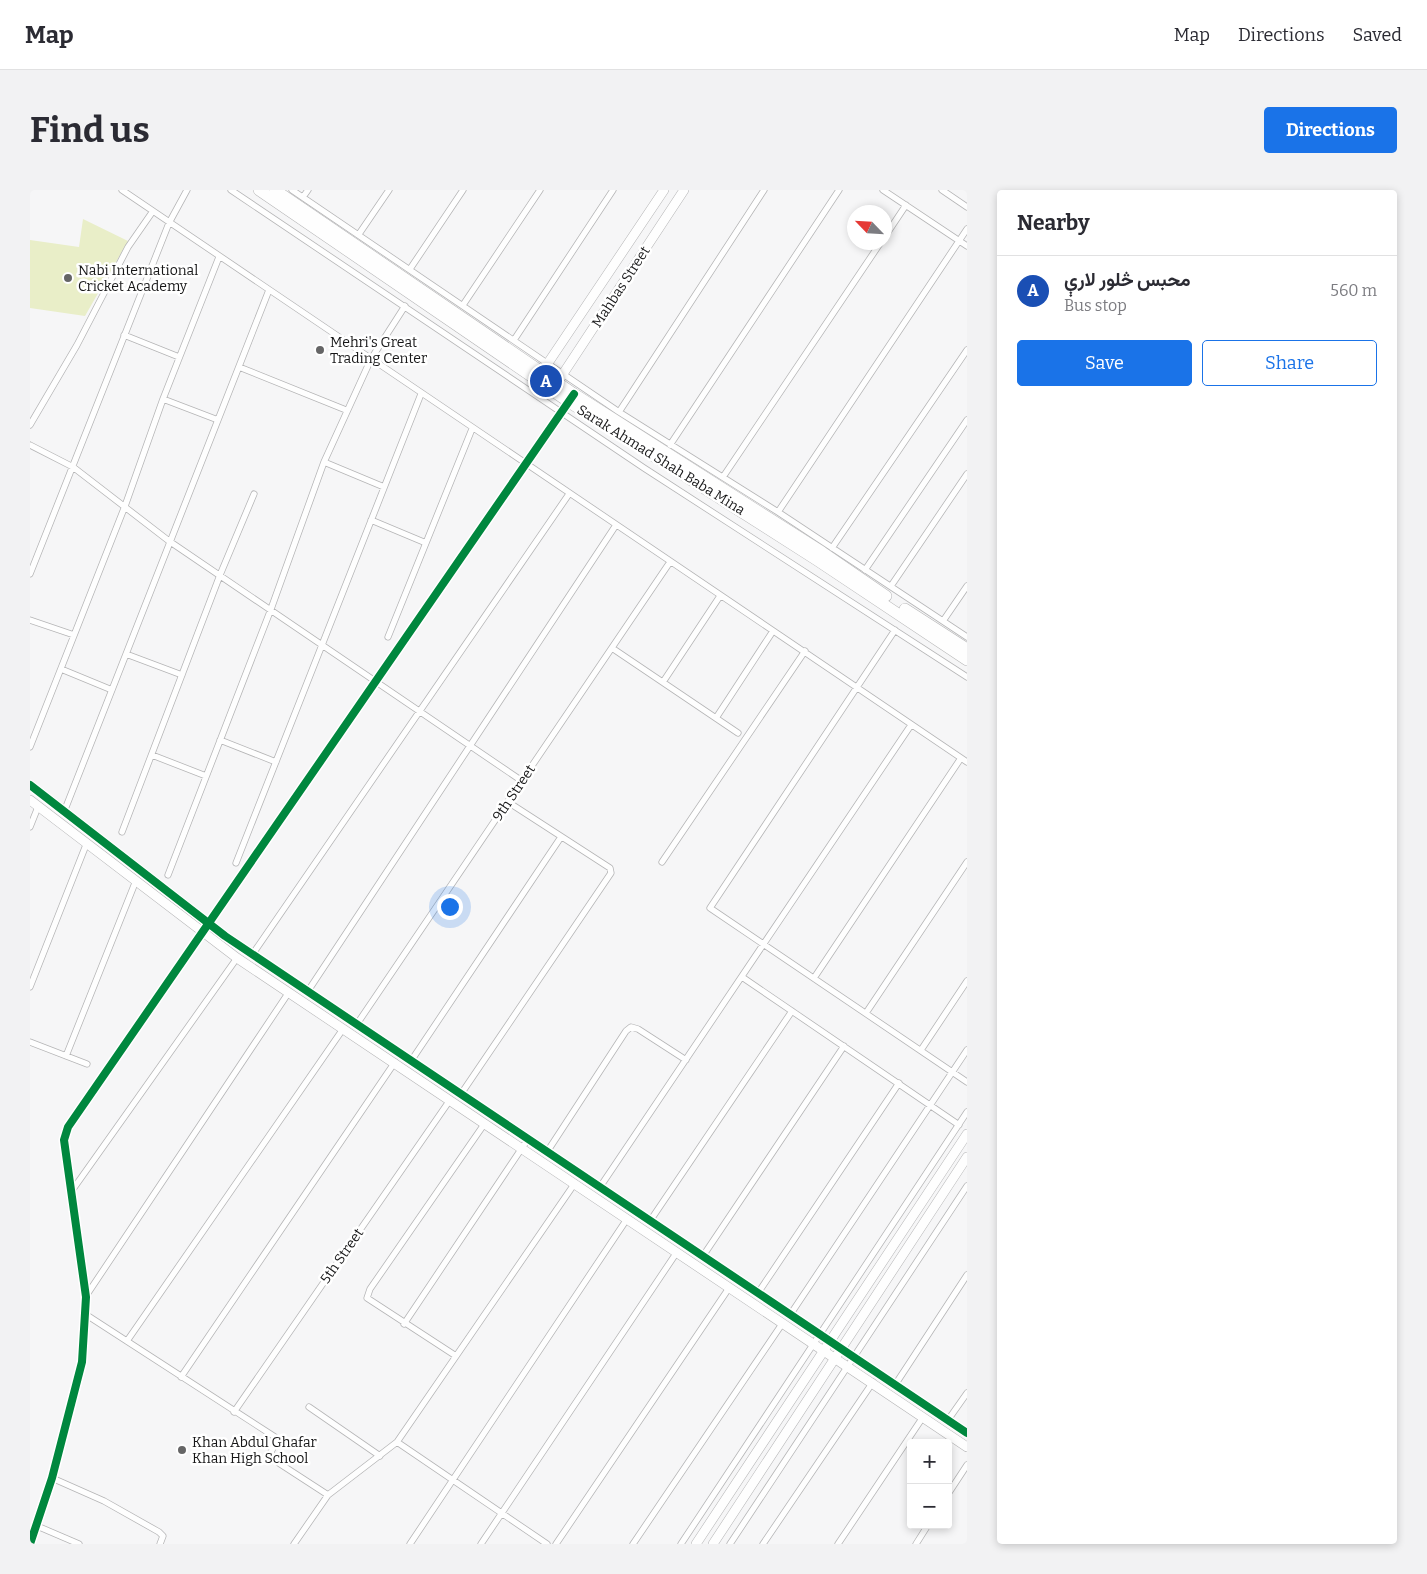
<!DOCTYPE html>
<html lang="en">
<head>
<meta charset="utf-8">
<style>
	body { margin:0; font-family:Bitter,Vazirmatn,serif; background:#f2f2f3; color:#2b2b33 }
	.controls { position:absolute; right:15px; bottom:15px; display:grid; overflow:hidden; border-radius:5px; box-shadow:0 2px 8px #0003 }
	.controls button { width:45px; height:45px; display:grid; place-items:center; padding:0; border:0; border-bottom:1px solid #e1e1e2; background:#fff; color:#2b2b33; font:25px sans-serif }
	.compass { position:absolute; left:817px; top:15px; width:45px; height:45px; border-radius:50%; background:#fff; box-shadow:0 2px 8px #0003; rotate:295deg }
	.you { position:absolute; left:419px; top:716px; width:18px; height:18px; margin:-12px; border:4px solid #fff; border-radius:50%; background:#1a73e8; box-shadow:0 0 0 8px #1a73e833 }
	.badge { display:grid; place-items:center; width:32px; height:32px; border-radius:50%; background:#1a73e8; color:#fff; font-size:16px; font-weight:700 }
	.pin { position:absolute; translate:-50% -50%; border:2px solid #fff; box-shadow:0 1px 5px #0006 }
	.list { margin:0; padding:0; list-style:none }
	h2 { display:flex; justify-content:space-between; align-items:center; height:65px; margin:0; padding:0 20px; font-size:21px }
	h2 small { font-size:16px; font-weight:400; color:#7c7c81 }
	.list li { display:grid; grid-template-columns:32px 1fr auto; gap:15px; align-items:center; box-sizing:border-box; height:70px; padding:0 20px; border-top:1px solid #e1e1e2 }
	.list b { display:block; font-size:19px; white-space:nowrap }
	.list p { margin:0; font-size:16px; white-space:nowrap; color:#7c7c81 }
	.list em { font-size:16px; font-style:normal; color:#7c7c81 }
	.actions { display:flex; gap:10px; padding:15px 20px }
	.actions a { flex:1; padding:11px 0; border:1px solid #1a73e8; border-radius:5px; text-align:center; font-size:18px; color:#1a73e8 }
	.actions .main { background:#1a73e8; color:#fff }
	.map { position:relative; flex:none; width:937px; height:1354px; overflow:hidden; border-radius:5px }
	header { display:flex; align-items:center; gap:30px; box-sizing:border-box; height:70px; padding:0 25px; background:#fff; border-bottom:1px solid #e1e1e2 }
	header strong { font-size:24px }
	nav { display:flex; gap:28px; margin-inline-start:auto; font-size:18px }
	.intro { display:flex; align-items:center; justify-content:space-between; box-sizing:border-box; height:120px; padding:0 30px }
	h1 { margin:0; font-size:35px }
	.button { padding:12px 22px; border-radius:5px; background:#1a73e8; color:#fff; font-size:18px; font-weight:700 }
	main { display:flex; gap:30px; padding:0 30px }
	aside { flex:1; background:#fff; border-radius:5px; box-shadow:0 2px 8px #0003 }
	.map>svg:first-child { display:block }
	.green { fill:#e9eec8 }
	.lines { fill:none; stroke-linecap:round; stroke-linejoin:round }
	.street-casing { stroke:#b5b5b6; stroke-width:7 }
	.secondary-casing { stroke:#b5b5b6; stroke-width:10 }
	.highway-casing { stroke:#b5b5b6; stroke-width:12 }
	.street { stroke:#fefefe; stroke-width:5.5 }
	.secondary { stroke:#fefefe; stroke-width:9 }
	.highway { stroke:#fefefe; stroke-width:11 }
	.cycleway-casing { stroke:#fff; stroke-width:11 }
	.cycleway { stroke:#00873e; stroke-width:8 }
	.poi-dot { fill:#656566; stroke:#fff; stroke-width:2 }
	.labels { text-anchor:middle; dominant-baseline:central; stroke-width:5; stroke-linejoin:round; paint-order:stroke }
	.poi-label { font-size:14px; fill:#171718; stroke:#fff; text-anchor:start }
	.street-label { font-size:14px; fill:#171718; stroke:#fff }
</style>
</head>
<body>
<header>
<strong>Map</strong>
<nav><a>Map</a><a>Directions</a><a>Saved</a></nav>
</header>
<div class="intro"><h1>Find us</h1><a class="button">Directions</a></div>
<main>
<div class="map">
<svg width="937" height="1354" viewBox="0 0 937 1354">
	<rect width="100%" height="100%" fill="#f6f6f7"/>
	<!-- green -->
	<path class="green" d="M53,29L98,51L55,126L0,118V50L49,57Z"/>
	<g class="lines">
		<defs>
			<path id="street" d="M92,0L937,572
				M201,0L614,278L937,487
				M262,0L589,222L748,322L937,447
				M853,0L937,56
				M912,0L937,17
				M273,7L278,0
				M329,44L359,0
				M854,48L876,15
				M380,79L433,0
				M433,115L510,0
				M94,145L149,167
				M484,150L583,0
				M209,177L316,220
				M133,209L188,230
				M589,222L734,0
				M0,235L47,155L98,57L123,21
				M0,255L43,277L139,351L492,591
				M640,255L809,0
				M294,272L354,297
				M693,287L851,52
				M748,322L937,39
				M341,330L396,353
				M802,358L937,160
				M835,380L937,230
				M0,384L139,33L157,0
				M861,396L937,284
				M0,430L44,445
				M913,431L937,396
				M865,440L680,718L937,892
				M358,447L442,239
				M582,458L708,543
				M96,464L152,485
				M31,479L82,500
				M633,492L690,406
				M686,528L743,441
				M190,550L246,572
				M0,557L95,316L133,209L189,67
				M122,565L176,586
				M34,622L239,100
				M0,637L8,617
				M92,642L190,385L224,304
				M632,672L775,461
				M206,673L391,204
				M138,685L241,419L294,272L341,169L375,116
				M222,765L539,304
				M712,787L929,935
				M784,788L931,568
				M0,797L56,655
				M278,801L586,335
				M836,823L937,672
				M327,834L640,372
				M0,852L57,874
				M891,860L937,791
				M36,866L105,693
				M381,871L531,647
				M431,904L581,683L580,678L478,612
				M517,962L596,841L601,837L608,839L656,870
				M570,997L881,535
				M41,1002L207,768
				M620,1031L762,821
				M673,1066L814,856
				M728,1103L869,893
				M56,1106L259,802
				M55,1124L245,1247L246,1252L240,1264L241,1268L298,1305L367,1252L545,993
				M760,1125L937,860
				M374,1134L498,949
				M97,1151L313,839
				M426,1166L337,1108L340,1099L455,933
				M151,1187L365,872
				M865,1195L937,1085
				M279,1217L350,1266
				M204,1222L420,910
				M918,1230L937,1203
				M367,1252L517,1354
				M22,1288L74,1311L129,1342L133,1346L130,1354
				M918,1304L937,1275
				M7,1336L49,1354
				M0,1354L22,1288L52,1172L56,1107L34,950L38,937L540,211
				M264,1354L298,1305
				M380,1354L597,1029
				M451,1354L647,1062
				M526,1354L699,1098
				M603,1354L752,1134
				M651,1354L937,922
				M700,1354L937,996
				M733,1354L843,1192
				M808,1354L893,1227
				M886,1354L898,1335"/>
			<path id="secondary" d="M512,182L634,0
				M527,193L654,0
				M0,595L195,746L937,1243
				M0,610L207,768L937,1257
				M666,1354L937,944
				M683,1354L937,967"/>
			<path id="highway" d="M229,0L539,212L787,370L937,470
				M245,0L544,204L792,362L856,406
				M875,419L937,459"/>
		</defs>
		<!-- street casing -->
		<use href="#street" class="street-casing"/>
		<!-- secondary casing -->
		<use href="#secondary" class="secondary-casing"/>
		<!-- highway casing -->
		<use href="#highway" class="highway-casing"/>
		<!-- street -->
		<use href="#street" class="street"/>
		<!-- secondary -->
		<use href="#secondary" class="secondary"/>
		<!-- highway -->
		<use href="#highway" class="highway"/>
		<defs>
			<path id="cycleway" d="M0,595L195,746L937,1243
				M0,1354L22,1288L52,1172L56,1107L34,950L38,937L544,204"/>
		</defs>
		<!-- cycleway casing -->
		<use href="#cycleway" class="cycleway-casing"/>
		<!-- cycleway -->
		<use href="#cycleway" class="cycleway"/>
	</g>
	<!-- markers -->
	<g class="poi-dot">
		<circle cx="38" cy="88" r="5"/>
		<circle cx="290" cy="160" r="5"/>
		<circle cx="152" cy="1260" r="5"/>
	</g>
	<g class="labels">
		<!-- poi labels -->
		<g class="poi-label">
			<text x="48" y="80">Nabi International<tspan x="48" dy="16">Cricket Academy</tspan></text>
			<text x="300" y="152">Mehri's Great<tspan x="300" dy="16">Trading Center</tspan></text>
			<text x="162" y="1252">Khan Abdul Ghafar<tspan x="162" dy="16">Khan High School</tspan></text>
		</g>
		<!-- street labels -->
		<g class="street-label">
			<text transform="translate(591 97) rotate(-57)">Mahbas Street</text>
			<text transform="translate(631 270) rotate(32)">Sarak Ahmad Shah Baba Mina</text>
			<text transform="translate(484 603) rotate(-56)">9th Street</text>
			<text transform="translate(312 1066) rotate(-55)">5th Street</text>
		</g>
	</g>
</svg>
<div class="controls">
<button>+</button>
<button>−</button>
</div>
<svg class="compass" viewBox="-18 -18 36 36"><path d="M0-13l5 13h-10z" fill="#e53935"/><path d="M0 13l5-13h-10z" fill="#7c7c81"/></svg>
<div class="you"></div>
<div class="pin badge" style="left:516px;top:191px;background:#1a4fb4">A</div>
</div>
<aside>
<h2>Nearby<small></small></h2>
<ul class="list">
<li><span class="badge" style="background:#1a4fb4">A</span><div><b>محبس څلور لارې</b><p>Bus stop</p></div><em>560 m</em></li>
</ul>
<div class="actions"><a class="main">Save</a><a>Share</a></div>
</aside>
</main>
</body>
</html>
